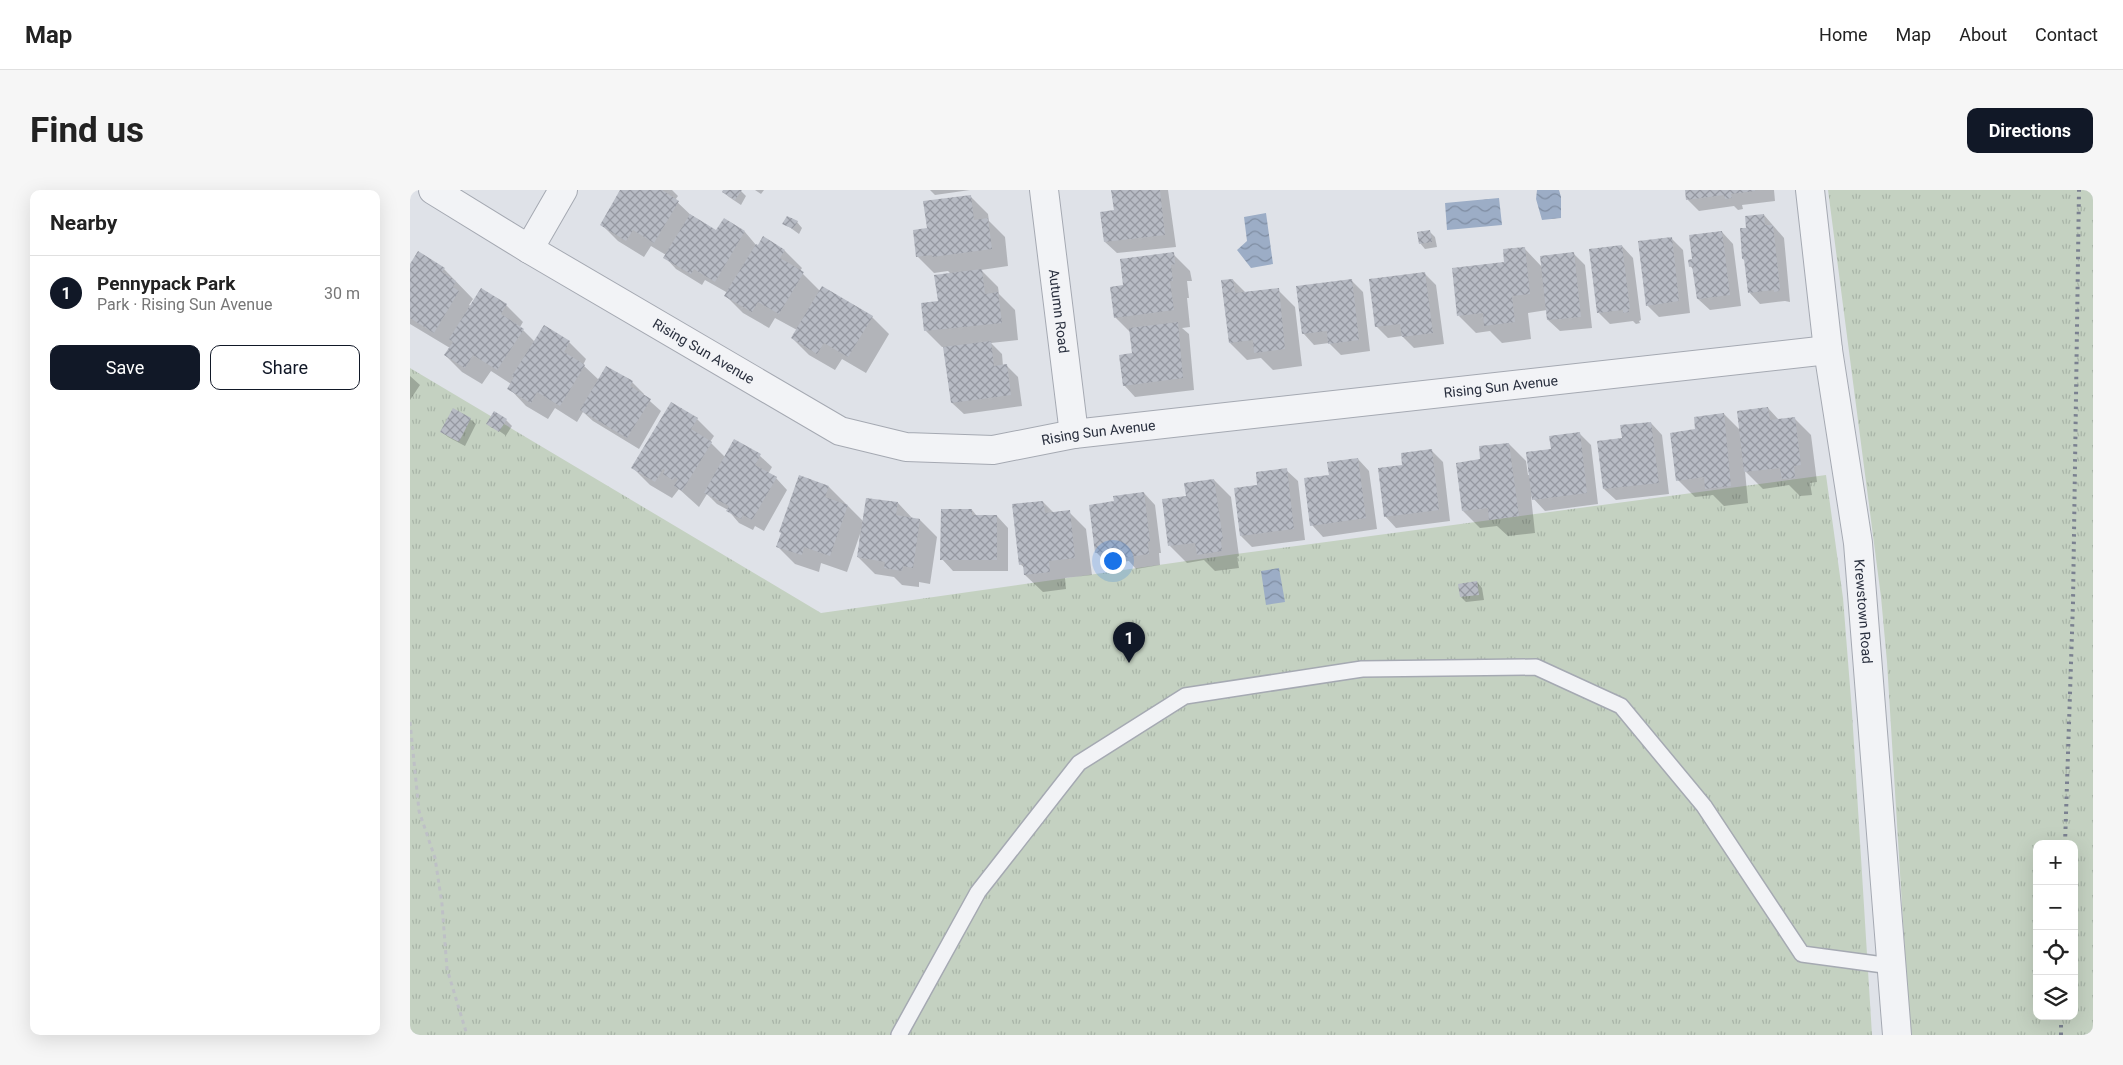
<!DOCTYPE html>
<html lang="en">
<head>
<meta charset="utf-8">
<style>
	body { margin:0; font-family:Roboto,sans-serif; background:#f6f6f6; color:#222 }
	.controls { position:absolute; right:15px; bottom:15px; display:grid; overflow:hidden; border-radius:10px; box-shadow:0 5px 20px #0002 }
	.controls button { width:45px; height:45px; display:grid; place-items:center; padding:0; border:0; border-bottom:1px solid #e0e0e0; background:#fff; color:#222; font:25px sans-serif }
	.you { position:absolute; left:702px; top:370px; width:18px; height:18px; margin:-12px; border:4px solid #fff; border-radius:50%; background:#1a73e8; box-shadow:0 0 0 8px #1a73e833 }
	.badge { display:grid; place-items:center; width:32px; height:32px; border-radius:50%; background:#111827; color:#fff; font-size:16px; font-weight:700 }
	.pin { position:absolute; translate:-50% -41px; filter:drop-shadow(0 1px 2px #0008) }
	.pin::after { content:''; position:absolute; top:26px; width:18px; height:15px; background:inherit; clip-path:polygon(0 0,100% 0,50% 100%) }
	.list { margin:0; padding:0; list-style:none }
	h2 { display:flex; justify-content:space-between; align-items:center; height:65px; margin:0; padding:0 20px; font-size:21px }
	h2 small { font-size:16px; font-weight:400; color:#767676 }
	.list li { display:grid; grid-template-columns:32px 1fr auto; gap:15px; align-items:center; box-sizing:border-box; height:75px; padding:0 20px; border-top:1px solid #e0e0e0 }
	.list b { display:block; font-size:19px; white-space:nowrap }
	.list p { margin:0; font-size:16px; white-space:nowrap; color:#767676 }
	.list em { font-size:16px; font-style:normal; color:#767676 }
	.actions { display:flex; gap:10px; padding:15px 20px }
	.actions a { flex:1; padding:11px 0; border:1px solid #111827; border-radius:10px; text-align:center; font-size:18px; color:#111827 }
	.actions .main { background:#111827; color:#fff }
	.icon { flex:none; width:28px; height:28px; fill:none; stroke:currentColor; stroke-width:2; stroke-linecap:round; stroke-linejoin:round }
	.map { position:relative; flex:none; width:1683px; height:845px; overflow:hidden; border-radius:10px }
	header { display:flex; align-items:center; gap:30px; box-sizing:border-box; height:70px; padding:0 25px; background:#fff; border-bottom:1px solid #e0e0e0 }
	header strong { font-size:24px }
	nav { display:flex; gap:28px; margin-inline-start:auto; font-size:18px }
	.intro { display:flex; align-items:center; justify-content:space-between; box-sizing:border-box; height:120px; padding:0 30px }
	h1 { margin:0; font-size:35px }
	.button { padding:12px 22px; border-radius:10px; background:#111827; color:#fff; font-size:18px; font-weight:700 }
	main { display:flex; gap:30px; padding:0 30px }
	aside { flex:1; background:#fff; border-radius:10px; box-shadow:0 5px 20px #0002 }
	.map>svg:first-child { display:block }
	.park { fill:url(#park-tufts); fill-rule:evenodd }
	.water { fill:url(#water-waves) }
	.shadow { fill:#0003 }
	.building { fill:url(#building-cross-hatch) }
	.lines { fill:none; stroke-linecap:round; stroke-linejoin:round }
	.service-casing { stroke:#a5a9b2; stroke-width:18 }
	.minor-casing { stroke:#a5a9b2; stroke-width:30 }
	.path { stroke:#bec0c6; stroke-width:3; stroke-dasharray:4 4; stroke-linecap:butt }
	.service { stroke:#f2f3f6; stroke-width:15 }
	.minor { stroke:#f2f3f6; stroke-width:28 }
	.rail { stroke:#7a8090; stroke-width:4; stroke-dasharray:2.5 5; stroke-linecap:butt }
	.labels { text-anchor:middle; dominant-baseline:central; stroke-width:4; stroke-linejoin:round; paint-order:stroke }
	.street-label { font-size:14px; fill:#292f3e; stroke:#eff1f5 }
</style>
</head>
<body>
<header>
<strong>Map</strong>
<nav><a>Home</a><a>Map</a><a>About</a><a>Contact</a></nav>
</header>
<div class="intro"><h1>Find us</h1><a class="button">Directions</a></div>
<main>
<aside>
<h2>Nearby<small></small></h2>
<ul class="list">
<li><span class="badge">1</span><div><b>Pennypack Park</b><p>Park · Rising Sun Avenue</p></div><em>30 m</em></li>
</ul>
<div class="actions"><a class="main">Save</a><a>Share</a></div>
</aside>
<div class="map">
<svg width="1683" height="845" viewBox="0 0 1683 845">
	<defs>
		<pattern id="park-tufts" width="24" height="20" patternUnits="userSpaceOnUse" patternTransform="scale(1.25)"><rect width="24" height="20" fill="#c4d1c1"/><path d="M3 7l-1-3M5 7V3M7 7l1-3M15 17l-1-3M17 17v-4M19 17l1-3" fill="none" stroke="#a8b4a7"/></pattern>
		<pattern id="water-waves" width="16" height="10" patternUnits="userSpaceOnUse" patternTransform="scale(1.25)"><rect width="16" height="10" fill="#9cadc6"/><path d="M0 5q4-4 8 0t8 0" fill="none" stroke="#7f8da2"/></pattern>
		<pattern id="building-cross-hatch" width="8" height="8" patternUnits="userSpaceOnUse" patternTransform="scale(1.25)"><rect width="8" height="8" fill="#b7bbc4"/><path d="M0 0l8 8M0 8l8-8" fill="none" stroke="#9598a1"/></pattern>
	</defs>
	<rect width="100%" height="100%" fill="#dfe2e8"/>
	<!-- park -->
	<path class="park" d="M1418,0H1683V845H1500L1477,472L1471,407ZM1627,654H1664V826H1627Z
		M0,178L411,423L826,364L1416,285L1433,408L1442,522L1462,845H0Z"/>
	<!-- water -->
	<path class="water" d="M1127,0H1149L1151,7V28L1132,30L1126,9Z
		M1089,8L1092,35L1037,40L1035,13Z
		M856,23L863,74L841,78L827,60L837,51L834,27Z
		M869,378L875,412L856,415L851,381Z"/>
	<!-- shadow -->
	<path class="shadow" d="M212,0H262L268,6L265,10L286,30L307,42L314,30L335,42L346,55L348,56L353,48L375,61L392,78L390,81L410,101L412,97L462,127L479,144L456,183L432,169L425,180L399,165L382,148L387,140L365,128L359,138L333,123L316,106L318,103L295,90L292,95L266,79L255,67L256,65L241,56L234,67L208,51L191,34Z
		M315,0H330L336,6L331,15L319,7L313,2Z
		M345,0H354L351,4Z
		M520,0H560L525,5Z
		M703,0H758L766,57L707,63L695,52L705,21Z
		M1276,0H1364L1365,11L1332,15L1333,19L1328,20L1324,16L1289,21L1277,9Z
		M561,7L578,24L579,31L595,47L598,76L571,80L588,97L589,104L605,120L608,150L581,153L592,164L593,176H597L608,187L612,216L554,224L542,213L535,157H532L515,140L530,112L541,84L538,81L524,83L507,66L518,39Z
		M1354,25L1374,48L1380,112L1375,111L1350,114L1339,102L1335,71L1333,69L1337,39Z
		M387,32L392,38L389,44L374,33Z
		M1019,41L1025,47L1027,57L1015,59L1010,53Z
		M1312,42L1323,54L1331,116L1300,120L1288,109L1284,80L1280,76L1283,70Z
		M1261,48L1273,60L1280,123L1249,127L1237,115Z
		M1212,56L1223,68L1231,130L1229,131L1230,133L1226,134L1223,131L1200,134L1188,122Z
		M1114,58L1132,77L1164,64L1175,75L1182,138L1150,141L1138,130L1137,120L1118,123L1121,149L1092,153L1080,141L1066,143L1049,126L1096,73Z
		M763,64L780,81L782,91H777L779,108H777L780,137L772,138L779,144L784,200L725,207L714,195L723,164L721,143L705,127L715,96Z
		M0,77L34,79L63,109L59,115L61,116L96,115L113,132L110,137L125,152L134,137L159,152L176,169L173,175L189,190L196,177L222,192L234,204L233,205L251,221L229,259L183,231L173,222L167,232L145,218L138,229L116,216L99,198L101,194L81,181L72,194L52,182L35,165L40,158L0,134Z
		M1015,84L1026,95L1034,154L1004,158L992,146L978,148L966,136Z
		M823,90L836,103L868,100L885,117L892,176L863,180L851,168L837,170L820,153Z
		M942,91L953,102L960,161L931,165L919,153L904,155L893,143Z
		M0,186L10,195L0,210Z
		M1358,218L1369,230L1384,228L1401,245L1407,292L1400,293L1402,305L1390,306L1379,295L1353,299L1335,281L1338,313L1314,316L1303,305L1285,307L1268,290L1286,240L1314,224L1331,241Z
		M60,229L66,234L55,256L38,247L32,242Z
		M287,229L304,246L300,252L315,267L324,251L350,266L362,277L358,284L366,288L377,300L354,341L345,336L343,340L329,333L318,320L307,314L297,304L289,317L269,299L262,308L240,295L223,278Z
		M96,230L102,236L95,247V245L82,236V238L77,234Z
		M1241,233L1252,245L1259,304L1206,310L1194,299Z
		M1170,244L1181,255L1188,314L1135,321L1121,306L1125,343L1098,346L1087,336L1070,338L1053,321L1072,270L1099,254L1116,271L1118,285H1120L1142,260Z
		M1021,260L1033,272L1040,331L986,338L975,326L994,276Z
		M948,269L959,281L967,339L913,347L902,335Z
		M876,280L888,291L895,350L842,357L831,346Z
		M390,287L419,297L454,332L488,313L503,329L510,330L527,347L520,394L509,392V397L492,395L484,387L465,384L448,367L450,344L437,382L411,373L409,382L385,374L368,357Z
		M804,290L821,307L829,366L827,367L829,378L805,381L794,370L777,373L760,356Z
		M734,303L745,315L751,363H749L750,375L726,379L719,371L698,374L686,362L705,313Z
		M633,312L644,323L659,322L676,339L682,385L655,388L656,399L633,402L615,385V378L610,374Z
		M562,320L567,326H587L598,338V381H543L532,369Z
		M1067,392L1072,398L1074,410L1056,412L1051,407Z"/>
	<!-- building -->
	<path class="building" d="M210,0H252L269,11L244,53L223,40L216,51L190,35Z
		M313,0H332L325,10L312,2Z
		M701,0H750L755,45L694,52L690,22L704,20Z
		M1275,0H1345V1L1321,4L1322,8L1315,9L1314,5L1276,10Z
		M561,5L564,30L578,28L582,59L522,67V65L506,67L503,40L517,38L513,11Z
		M280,24L306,40L314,28L335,41L305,92L284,79L281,84L253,68Z
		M1354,24L1355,35H1363L1370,98L1369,101L1364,102V100L1338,103L1334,69H1332L1330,38H1336L1335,26Z
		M377,26L388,31L383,39L372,34Z
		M1020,40L1022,52L1009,54L1007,42Z
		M1312,41L1320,105L1287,109L1282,76L1279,77L1278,70L1282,69L1279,45Z
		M353,46L375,60L370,68L394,82L369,124L348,112L342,122L314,106L346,54L348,55Z
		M1262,47L1269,111L1236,116L1228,51Z
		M1212,55L1220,119H1218L1219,122L1213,123V120L1187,123L1179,59Z
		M1115,57L1120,104L1102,106L1105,132L1074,136L1073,123L1047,126L1042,78L1094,72L1093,59Z
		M8,61L35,78L32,82L46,91L43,97L49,101L24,143L0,128V74Z
		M764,62L765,74L761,75L763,91H760L764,120L704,128L700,97L713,95L710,69Z
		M1164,62L1171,127L1137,130L1130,66Z
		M572,79L575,104L588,102L592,133L514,141L511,113L528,111L524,85Z
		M1015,82L1023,143L992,147L990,134L965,137L959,89Z
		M823,89L825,103L869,98L875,159L844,163L843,150L819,153L811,90Z
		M942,89L949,150L918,154L917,141L892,144L886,96Z
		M412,96L463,126L438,167L414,153L407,164L381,148Z
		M71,98L97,114L91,124L114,139L87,180L63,165L55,178L34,165L43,152L39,149Z
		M768,132L773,188L713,196L709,165L722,163L719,138Z
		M134,135L160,151L154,162L175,175L150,216L127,202L121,213L97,199L104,187L102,186Z
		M581,151L584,176L597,174L601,205L541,213L533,157Z
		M196,176L223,191L220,196L241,209L217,248L170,220Z
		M261,212L288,228L281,239L302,252L272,301L264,296L268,289L265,287L263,290L253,284L255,280L253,279L245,292L221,278Z
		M1358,217L1360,230L1385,227L1391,275L1384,276L1385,288L1372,289L1370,278L1334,282L1327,221Z
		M43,218L61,228L49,252L30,242Z
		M84,221L97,229L89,242L76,234Z
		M1314,223L1321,296L1295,299L1294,287L1266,291L1260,243L1285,239L1284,227Z
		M1241,232L1249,293L1193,299L1187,251L1212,248L1210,235Z
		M1170,242L1177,303L1122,310L1116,262L1141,259L1139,246Z
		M324,249L351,264L345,275L367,287L342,330L333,325L331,329L316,321L319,316L294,303Z
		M1099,253L1109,326L1079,330L1078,318L1052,321L1046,273L1070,269L1069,256Z
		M1022,259L1029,320L974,327L968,278L992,275L991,263Z
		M948,268L956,328L900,336L894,288L919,285L917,272Z
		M877,278L884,339L830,346L824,298L847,295L846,282Z
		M389,285L419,296L415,307L438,315L420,366L394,357L392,365L366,357L371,343L369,342Z
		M804,289L813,349L811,350L812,361L787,365L785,353L758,356L752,309L776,306L774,293Z
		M734,302L740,351L738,352L739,364L713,368L712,359L685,363L679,315L704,311L703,306Z
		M456,308L488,312L486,325L510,329L503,378L493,376L492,381L474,378L475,372L447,367Z
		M633,311L635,323L660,320L665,368L639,371L640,382L614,385L613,374L609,375L602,314Z
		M531,319H562V325H587V370H530Z
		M1067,391L1069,405L1050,407L1048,394Z"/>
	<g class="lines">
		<defs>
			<path id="service" d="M489,845L568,702L669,573L775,506L952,479L1126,477L1211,516L1294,616L1392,764L1481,776"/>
			<g id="minor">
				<path id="s1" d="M23,0L119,59L430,241L496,257L583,260L664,244L1418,160"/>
				<path id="s2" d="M634,0L664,244"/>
				<path id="s3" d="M1400,0L1418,160L1448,353L1487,845"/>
				<path d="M119,59L153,0"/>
			</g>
		</defs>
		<!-- service casing -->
		<use href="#service" class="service-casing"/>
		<!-- minor casing -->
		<use href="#minor" class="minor-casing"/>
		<!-- path -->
		<path class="path" d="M0,532L9,621L25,668L32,714L37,779L57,845"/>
		<!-- service -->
		<use href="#service" class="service"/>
		<!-- minor -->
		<use href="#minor" class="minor"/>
		<!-- rail -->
		<path class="rail" d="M1655,654L1663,413L1669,0
			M1651,845V826"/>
	</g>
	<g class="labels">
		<!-- street labels -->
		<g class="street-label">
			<text stroke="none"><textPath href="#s2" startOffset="122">Autumn Road</textPath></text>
			<text stroke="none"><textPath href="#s1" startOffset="315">Rising Sun Avenue</textPath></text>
			<text stroke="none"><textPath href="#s1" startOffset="1140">Rising Sun Avenue</textPath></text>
			<text stroke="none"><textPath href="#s1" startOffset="735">Rising Sun Avenue</textPath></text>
			<text stroke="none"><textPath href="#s3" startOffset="425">Krewstown Road</textPath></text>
		</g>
	</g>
</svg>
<div class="controls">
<button>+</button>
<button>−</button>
<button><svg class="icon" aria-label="locate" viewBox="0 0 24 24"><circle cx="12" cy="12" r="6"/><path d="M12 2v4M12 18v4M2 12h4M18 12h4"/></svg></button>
<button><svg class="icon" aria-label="layers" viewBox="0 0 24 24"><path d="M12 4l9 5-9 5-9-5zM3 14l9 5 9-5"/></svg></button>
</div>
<div class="you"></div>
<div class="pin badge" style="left:719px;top:473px">1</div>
</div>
</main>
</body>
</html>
